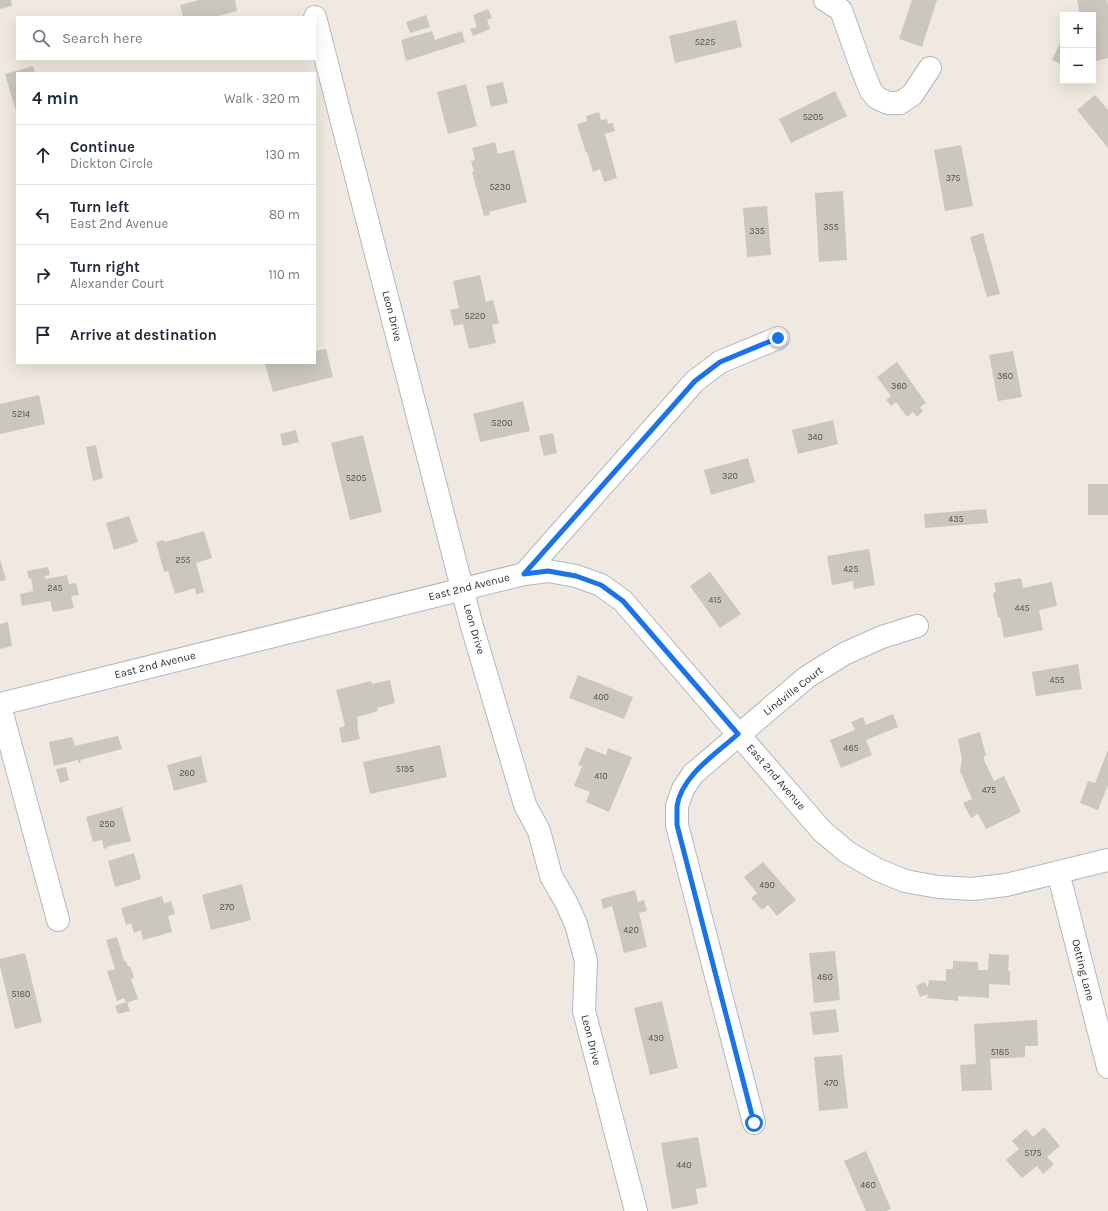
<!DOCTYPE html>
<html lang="en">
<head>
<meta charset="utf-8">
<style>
	body { margin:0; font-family:Karla,sans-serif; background:#f6f6f7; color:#1f2937 }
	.controls { position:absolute; right:12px; top:12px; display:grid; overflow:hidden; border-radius:0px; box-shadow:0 4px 16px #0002 }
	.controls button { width:36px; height:36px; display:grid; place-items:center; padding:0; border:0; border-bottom:1px solid #e0e1e3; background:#fff; color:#1f2937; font:20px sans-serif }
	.stop { position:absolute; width:12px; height:12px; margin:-9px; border:3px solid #1a73e8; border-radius:50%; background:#fff }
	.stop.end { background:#1a73e8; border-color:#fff; box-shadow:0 1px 4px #0008 }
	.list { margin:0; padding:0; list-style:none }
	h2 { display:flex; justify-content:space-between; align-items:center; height:52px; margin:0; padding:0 16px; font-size:17px }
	h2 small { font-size:13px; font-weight:400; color:#747a83 }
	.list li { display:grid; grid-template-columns:26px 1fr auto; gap:12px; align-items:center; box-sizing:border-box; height:60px; padding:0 16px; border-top:1px solid #e0e1e3 }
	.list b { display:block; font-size:15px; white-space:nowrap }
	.list p { margin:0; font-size:13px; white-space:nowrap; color:#747a83 }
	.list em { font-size:13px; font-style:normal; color:#747a83 }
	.icon { flex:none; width:22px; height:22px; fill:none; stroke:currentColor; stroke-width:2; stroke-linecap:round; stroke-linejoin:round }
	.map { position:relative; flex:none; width:1108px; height:1211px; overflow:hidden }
	.search { position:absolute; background:#fff; box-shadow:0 4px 16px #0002; left:16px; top:16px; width:300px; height:44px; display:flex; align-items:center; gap:10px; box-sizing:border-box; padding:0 14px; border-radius:0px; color:#747a83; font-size:15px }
	.panel { position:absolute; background:#fff; box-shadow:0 4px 16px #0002; left:16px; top:72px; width:300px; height:292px; border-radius:0px }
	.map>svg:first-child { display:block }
	.building { fill:#cbc7bf }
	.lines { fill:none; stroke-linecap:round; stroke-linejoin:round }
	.minor-casing { stroke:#b4b7c1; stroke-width:24 }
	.minor { stroke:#fff; stroke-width:22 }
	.route { stroke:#1a73e8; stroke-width:5 }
	.labels { text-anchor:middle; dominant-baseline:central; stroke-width:3; stroke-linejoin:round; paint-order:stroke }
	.number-label { font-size:9px; fill:#555452 }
	.street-label { font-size:11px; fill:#2e2e2e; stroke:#fff }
</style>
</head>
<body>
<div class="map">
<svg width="1108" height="1211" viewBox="0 0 1108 1211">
	<rect width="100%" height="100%" fill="#efe9e1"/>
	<!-- building -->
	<path class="building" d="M0,0H11L12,6L0,9Z
		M199,0H235L237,11L214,17H183L180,5Z
		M912,0H937L922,47L899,39Z
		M1077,0H1107L1108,4V58L1093,62V15H1080Z
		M488,9L492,18L487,20L490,29L473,36L470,29L477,27L473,15Z
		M426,15L430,27L410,33L406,22Z
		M736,20L742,47L675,63L669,36Z
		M432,31L435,40L462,31L465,42L406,61L401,40Z
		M1061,41L1063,42V60L1061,64L1052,60Z
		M33,66L35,73H17V115L5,74Z
		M503,82L508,103L491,107L486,86Z
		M466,84L477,126L448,134L437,92Z
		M835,91L847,116L791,143L779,119Z
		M1095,95L1108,110V148L1077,110Z
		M599,112L601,120L607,119L608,124L613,123L615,131L605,134L617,178L604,182L600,169L593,172L587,152L586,153L577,124L587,121L586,116Z
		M495,142L498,154L514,150L527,202L489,212L490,215L484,216L472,172L474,171L471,161L475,160L472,148Z
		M961,145L973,206L945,211L934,150Z
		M843,191L847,260L819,262L815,193Z
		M767,206L771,255L747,257L743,208Z
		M983,233L1000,294L987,297L970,237Z
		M480,275L486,302L493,300L499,323L492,325L496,343L469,349L463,324L454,326L450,310L459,308L453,281Z
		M326,349L333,377L273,392L265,364L269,363H315V351Z
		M1013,351L1022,397L998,401L989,355Z
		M897,362L926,403L920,407L923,411L917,417L913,412L907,417L896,402L891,406L886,400L891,396L877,377Z
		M39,395L45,424L0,434V404Z
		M523,401L530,431L480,442L473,414Z
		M833,420L838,444L798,454L792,430Z
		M296,430L299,442L283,446L280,434Z
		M553,433L557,453L544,456L539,436Z
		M363,435L382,512L350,520L331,443Z
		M96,445L103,478L93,481L86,447Z
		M748,458L755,482L711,495L704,470Z
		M1088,484H1108V515H1088Z
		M986,509L988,523L925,528L924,514Z
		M129,516L138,542L114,550L106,523Z
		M204,531L212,558L196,563L204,592L196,594L195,588L175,594L168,571L164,572L156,542L164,540L165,542Z
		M869,549L875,585L854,589L853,581L832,585L827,556Z
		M0,559L6,580L0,581Z
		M48,567L50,575L45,576V579L67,575L69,584L76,583L79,595L71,596L74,608L53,612L50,601L22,606L20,594L33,591L31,578L29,579L27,571Z
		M710,572L741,614L720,628L690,586Z
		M1021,578L1023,588L1052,582L1057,606L1039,610L1043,630L1004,638L1000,617L998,618L993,593L996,592L994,583Z
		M8,622L12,646L0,649V624Z
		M1078,664L1082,689L1036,696L1032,672Z
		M578,675L633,697L624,719L569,698Z
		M390,680L395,703L377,708L378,711L357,717L358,726H357L360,739L342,743L339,728L345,726L336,690L371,681L372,684Z
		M893,714L898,727L866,740L872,755L841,768L830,740L855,730L851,722L863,717L866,725Z
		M980,732L986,756H984V760L994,781L1004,776L1021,812L986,829L978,814L971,818L963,803L972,799L960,771L962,759L958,739Z
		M118,736L122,749L80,760L81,763H79L78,760L54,766L49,742L72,737L75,746Z
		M440,745L447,777L370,794L363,762Z
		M586,747L606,755L608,748L632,757L609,812L586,802L590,792L574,786L582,766L578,765Z
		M1108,750V785L1098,810L1080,803L1088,781L1095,783Z
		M201,756L207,782L174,791L167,765Z
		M66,767L69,780L60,783L56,769Z
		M122,807L131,841L106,847L107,848L104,849L102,840L93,842L86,817Z
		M134,853L141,879L115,887L108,861Z
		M763,862L796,900L777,916L768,905L762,910L751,898L757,893L744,877Z
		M242,884L251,920L211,930L202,895Z
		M635,890L638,902L644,900L647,911L639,913L647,947L624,953L612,906L603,909L601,899Z
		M162,896L164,903L171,901L175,914L168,916L172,932L143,940L141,930L134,933L131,923L126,925L121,908Z
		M117,937L124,961H126L128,967L130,966L134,977L131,979L138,999L126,1003L124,998L117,1001L107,971L115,969L106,940Z
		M835,951L840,1000L814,1003L809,953Z
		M25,953L42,1022L15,1029L0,966V959Z
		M989,954L1009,955L1008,971H1010V985L989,984V998L958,996V1001L927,998L928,994L920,997L916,986L924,982L928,987L929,980L946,981V969H953V961L978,962V970H988Z
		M662,1001L678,1068L650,1075L634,1008Z
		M127,1002L130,1011L118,1014L115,1006Z
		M836,1009L839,1032L813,1035L810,1012Z
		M1037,1020L1038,1046H1025V1057L990,1059L992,1090L962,1091L960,1065L976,1064L974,1024Z
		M842,1055L848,1108L819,1111L814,1057Z
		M1044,1127L1060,1146L1047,1157L1054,1164L1043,1174L1037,1166L1022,1178L1006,1160L1019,1149L1012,1141L1026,1129L1033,1137Z
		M698,1137L707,1187L696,1189L698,1204L672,1209L661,1143Z
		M866,1151L891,1209L886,1211H866L844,1161Z"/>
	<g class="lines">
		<defs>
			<path id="minor" d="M825,0L841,10L862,69L871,91L877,98L888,103H900L912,95L930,68
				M315,17L471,623L525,805L539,831L551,876L566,902L576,924L586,961L584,1011L636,1211
				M524,574L695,381L720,362L778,338
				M0,704L524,574L548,571L576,576L601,585L623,601L822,831L847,852L876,869L905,881L938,887L972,889L1006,885L1108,860
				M0,706L58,920
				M1058,872L1108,1067
				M754,1123L677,825V806L683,789L693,774L807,677L844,654L882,637L917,626"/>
		</defs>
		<!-- minor casing -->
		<use href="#minor" class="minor-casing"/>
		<!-- minor -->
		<use href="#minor" class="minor"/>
	</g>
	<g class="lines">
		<!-- route -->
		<path class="route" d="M754,1123L677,825C677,819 677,813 677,806C682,775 716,754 738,734L623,601L601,585L576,576L548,571L524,574L695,381L720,362L778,338"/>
	</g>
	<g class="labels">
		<!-- number labels -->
		<g class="number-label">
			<text x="705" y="42">5225</text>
			<text x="813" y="117">5205</text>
			<text x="953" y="178">375</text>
			<text x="500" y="187">5230</text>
			<text x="831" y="227">355</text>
			<text x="757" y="231">335</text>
			<text x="475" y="316">5220</text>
			<text x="1005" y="376">380</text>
			<text x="899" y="386">360</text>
			<text x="21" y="414">5214</text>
			<text x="502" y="423">5200</text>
			<text x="815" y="437">340</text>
			<text x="730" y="476">320</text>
			<text x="356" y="478">5205</text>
			<text x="956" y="519">435</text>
			<text x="183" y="560">255</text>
			<text x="851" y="569">425</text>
			<text x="55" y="588">245</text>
			<text x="715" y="600">415</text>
			<text x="1022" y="608">445</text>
			<text x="1057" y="680">455</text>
			<text x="601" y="697">400</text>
			<text x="851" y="748">465</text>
			<text x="405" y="769">5195</text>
			<text x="187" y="773">260</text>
			<text x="601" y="776">410</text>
			<text x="989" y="790">475</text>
			<text x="107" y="824">250</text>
			<text x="767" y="885">490</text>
			<text x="227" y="907">270</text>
			<text x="631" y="930">420</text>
			<text x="825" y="977">480</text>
			<text x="21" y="994">5180</text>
			<text x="656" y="1038">430</text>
			<text x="1000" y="1052">5185</text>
			<text x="831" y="1083">470</text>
			<text x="1033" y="1153">5175</text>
			<text x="684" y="1165">440</text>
			<text x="868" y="1185">460</text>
		</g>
		<!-- street labels -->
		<g class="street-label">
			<text transform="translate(392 316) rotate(76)">Leon Drive</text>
			<text transform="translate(469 587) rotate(-14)">East 2nd Avenue</text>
			<text transform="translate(474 629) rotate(74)">Leon Drive</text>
			<text transform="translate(155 665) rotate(-14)">East 2nd Avenue</text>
			<text transform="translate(793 691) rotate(-38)">Lindville Court</text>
			<text transform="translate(776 777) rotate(49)">East 2nd Avenue</text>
			<text transform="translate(1083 970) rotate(76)">Oetting Lane</text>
			<text transform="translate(591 1040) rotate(76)">Leon Drive</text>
		</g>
	</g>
</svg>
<div class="controls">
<button>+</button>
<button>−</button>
</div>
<div class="stop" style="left:754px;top:1123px"></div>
<div class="stop end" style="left:778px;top:338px"></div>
<div class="search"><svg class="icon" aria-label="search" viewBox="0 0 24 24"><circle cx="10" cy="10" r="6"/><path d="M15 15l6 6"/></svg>Search here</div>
<section class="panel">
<h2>4 min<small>Walk · 320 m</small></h2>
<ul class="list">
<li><svg class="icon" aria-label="ahead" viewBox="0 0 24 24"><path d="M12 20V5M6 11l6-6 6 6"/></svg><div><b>Continue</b><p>Dickton Circle</p></div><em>130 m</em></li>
<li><svg class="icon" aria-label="left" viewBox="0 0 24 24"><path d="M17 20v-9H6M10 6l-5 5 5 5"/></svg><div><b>Turn left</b><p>East 2nd Avenue</p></div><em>80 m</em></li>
<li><svg class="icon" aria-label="right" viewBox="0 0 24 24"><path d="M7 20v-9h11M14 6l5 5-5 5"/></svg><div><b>Turn right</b><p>Alexander Court</p></div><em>110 m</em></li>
<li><svg class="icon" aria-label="arrive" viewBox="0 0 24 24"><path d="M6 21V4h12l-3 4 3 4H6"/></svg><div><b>Arrive at destination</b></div></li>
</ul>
</section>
</div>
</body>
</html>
